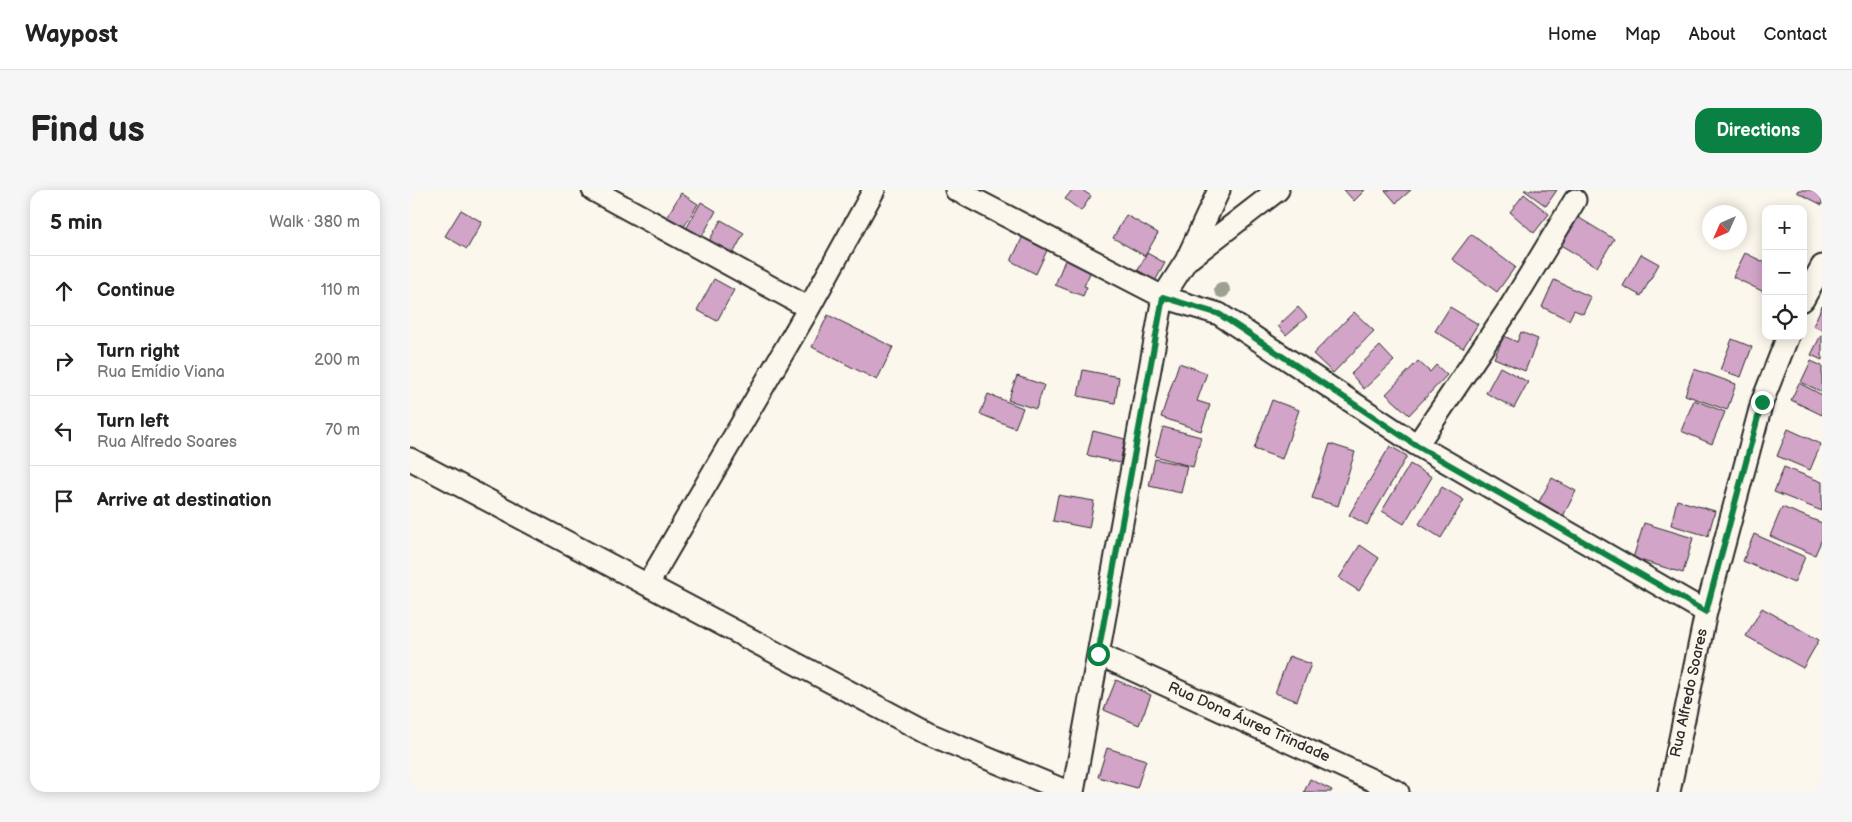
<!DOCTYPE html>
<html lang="en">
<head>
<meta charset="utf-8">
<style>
	body { margin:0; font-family:"Balsamiq Sans",sans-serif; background:#f6f6f6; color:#222 }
	.controls { position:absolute; right:15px; top:15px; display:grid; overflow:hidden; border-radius:10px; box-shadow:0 2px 12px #0003 }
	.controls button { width:45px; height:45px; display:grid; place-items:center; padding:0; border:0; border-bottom:1px solid #e0e0e0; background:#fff; color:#222; font:25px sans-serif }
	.compass { position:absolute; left:1292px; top:15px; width:45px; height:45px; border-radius:50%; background:#fff; box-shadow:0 2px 12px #0003; rotate:225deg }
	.stop { position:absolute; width:15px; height:15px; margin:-11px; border:4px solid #0b8043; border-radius:50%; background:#fff }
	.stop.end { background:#0b8043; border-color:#fff; box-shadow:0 1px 5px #0008 }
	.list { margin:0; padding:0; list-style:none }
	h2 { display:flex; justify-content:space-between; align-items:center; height:65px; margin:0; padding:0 20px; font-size:21px }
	h2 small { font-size:16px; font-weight:400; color:#767676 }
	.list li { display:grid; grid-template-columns:32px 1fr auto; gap:15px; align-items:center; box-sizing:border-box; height:70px; padding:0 20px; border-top:1px solid #e0e0e0 }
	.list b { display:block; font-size:19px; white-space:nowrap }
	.list p { margin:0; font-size:16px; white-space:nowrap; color:#767676 }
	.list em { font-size:16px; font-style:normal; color:#767676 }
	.icon { flex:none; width:28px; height:28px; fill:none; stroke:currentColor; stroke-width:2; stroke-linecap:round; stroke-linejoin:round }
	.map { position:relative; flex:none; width:1412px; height:602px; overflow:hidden; border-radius:15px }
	header { display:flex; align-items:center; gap:30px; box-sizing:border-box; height:70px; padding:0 25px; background:#fff; border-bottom:1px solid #e0e0e0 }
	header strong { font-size:24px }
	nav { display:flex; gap:28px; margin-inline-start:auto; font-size:18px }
	.intro { display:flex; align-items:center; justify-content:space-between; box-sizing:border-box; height:120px; padding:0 30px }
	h1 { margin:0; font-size:35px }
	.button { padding:12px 22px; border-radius:15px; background:#0b8043; color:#fff; font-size:18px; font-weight:700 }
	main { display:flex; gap:30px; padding:0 30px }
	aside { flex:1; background:#fff; border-radius:15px; box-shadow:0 2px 12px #0003 }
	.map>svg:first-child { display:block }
	.building { fill:#d1a4c8; stroke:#2b2b2b }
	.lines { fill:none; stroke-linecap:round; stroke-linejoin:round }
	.street-casing { stroke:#2b2b2b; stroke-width:25 }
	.street { stroke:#fbf7ec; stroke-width:21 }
	.tree { fill:#9ea192 }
	.route { stroke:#0b8043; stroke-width:6 }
	.labels { text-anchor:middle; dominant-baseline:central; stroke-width:4; stroke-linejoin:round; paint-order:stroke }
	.street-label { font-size:15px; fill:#2b2b2b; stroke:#fbf7ec }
</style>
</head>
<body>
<header>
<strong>Waypost</strong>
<nav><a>Home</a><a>Map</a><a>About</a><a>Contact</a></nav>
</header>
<div class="intro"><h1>Find us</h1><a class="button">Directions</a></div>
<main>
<aside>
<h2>5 min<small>Walk · 380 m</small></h2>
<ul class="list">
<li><svg class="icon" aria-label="ahead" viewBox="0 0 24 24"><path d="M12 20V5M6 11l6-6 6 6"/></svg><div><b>Continue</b></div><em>110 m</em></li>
<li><svg class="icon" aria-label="right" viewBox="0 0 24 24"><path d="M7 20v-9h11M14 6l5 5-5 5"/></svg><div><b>Turn right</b><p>Rua Emídio Viana</p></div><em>200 m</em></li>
<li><svg class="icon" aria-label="left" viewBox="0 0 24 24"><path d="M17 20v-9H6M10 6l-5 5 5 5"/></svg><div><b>Turn left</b><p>Rua Alfredo Soares</p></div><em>70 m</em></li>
<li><svg class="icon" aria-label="arrive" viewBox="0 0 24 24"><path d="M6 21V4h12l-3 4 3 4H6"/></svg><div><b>Arrive at destination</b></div></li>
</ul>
</aside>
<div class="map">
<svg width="1412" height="602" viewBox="0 0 1412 602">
	<rect width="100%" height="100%" fill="#fbf7ec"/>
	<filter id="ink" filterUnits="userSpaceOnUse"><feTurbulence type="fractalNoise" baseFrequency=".02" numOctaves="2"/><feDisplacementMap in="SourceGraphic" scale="10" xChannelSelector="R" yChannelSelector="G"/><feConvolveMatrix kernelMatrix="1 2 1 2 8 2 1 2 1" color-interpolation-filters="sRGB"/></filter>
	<g filter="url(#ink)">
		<!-- building -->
		<path class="building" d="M662,0H672L681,6L671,21L655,9Z
			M934,0H955L944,11Z
			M975,0H1001L986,13Z
			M1114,0H1147L1136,16Z
			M1388,0H1412V15L1387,2Z
			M271,3L288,14L272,40L255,30Z
			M1114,4L1139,24L1124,43L1100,22Z
			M291,12L306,21L290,50L275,41Z
			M51,20L72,32L57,59L35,46Z
			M716,25L748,43L735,66L703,48Z
			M1166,26L1204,49L1187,77L1149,54Z
			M311,30L334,43L323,64L299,51Z
			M614,44L639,56L626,84L601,71Z
			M1061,44L1105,77L1087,102L1042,69Z
			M737,63L755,73L744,93L726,84Z
			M1335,63L1356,73V103L1323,87Z
			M1231,64L1249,74L1231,106L1213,96Z
			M655,70L681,81L674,96L677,97L673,106L645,95Z
			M304,89L324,100L307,131L287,120Z
			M1144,90L1181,107L1173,124L1164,120L1159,130L1132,117Z
			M1412,116V140L1403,136Z
			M888,117L897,127L876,145L868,136Z
			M1040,117L1068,134L1053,158L1025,141Z
			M944,122L964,141L923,183L903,164Z
			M418,125L483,157L467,190L402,157Z
			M1111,142L1128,149L1115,181L1084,168L1094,146L1107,152Z
			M1411,145H1412V170L1401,165Z
			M1322,149L1342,157L1331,187L1310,180Z
			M970,156L984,171L954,199L941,184Z
			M1008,171L1020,182L1026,175L1037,185L999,225L976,204Z
			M1401,171L1412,176V202L1391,192Z
			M769,173L797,183L787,211L800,215L791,241L751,227Z
			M1090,177L1118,192L1104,218L1076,203Z
			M1284,179L1326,194L1317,220L1275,205Z
			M673,180L709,187L705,213L668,206Z
			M607,186L634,195L626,219L598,210Z
			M1389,193L1412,205V225L1381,210Z
			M578,204L613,218L605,238L570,224Z
			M862,210L889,220L872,269L844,259Z
			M1284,210L1315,222L1302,254L1271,241Z
			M753,237L791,247L783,277L745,266Z
			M1378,239L1411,254L1400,280L1367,266Z
			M683,241L715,249L710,273L677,265Z
			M920,254L945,262L928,316L902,308Z
			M980,256L997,266L957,335L939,325Z
			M745,269L777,276L771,303L739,296Z
			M1000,274L1022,287L994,334L972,321Z
			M1374,277L1412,292V321L1364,302Z
			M1142,288L1166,301L1150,332L1125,319Z
			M1032,297L1054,310L1031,348L1009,334Z
			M648,305L684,311L679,338L643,331Z
			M1267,310L1305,321L1298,346L1261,335Z
			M1372,317L1412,333V349L1405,365L1360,346Z
			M1234,333L1283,348L1273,383L1223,368Z
			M1344,344L1395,367L1384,393L1333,371Z
			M950,355L969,368L949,401L929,388Z
			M1352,418L1409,450L1393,478L1336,446Z
			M879,466L901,474L887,511L865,503Z
			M706,490L741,505L729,535L694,520Z
			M697,558L736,570L727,598L688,587Z
			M900,589L922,600L921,602H894Z"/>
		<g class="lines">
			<defs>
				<path id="street" d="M183,0L399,118
					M546,0L753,107L809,124L1007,255L1296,422
					M780,68L868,0
					M1393,110L1412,76
					M1007,255L1102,114L1165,10
					M0,269L519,544L658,602
					M238,394L399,118L464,0
					M688,464L988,602
					M663,602L753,107L776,71L809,0
					M1259,602L1296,422L1352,212L1378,146"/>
			</defs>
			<!-- street casing -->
			<use href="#street" class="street-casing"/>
			<!-- street -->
			<use href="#street" class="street"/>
		</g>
		<!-- trees -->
		<circle class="tree" cx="812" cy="100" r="8"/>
	</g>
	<g class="lines" filter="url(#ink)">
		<!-- route -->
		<path class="route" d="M688,464L753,107L809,124L1007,256L1296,422L1352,212"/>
	</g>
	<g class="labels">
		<!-- street labels -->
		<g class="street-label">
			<text transform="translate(1279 503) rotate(-78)">Rua Alfredo Soares</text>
			<text transform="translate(839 532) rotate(24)">Rua Dona Áurea Trindade</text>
		</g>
	</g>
</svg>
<div class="controls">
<button>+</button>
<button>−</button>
<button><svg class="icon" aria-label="locate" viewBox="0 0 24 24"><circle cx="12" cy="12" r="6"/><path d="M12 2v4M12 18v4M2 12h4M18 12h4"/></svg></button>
</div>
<svg class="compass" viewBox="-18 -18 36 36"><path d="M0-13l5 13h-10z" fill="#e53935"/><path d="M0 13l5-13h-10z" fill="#767676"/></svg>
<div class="stop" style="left:688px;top:464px"></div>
<div class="stop end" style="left:1352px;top:212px"></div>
</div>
</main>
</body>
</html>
